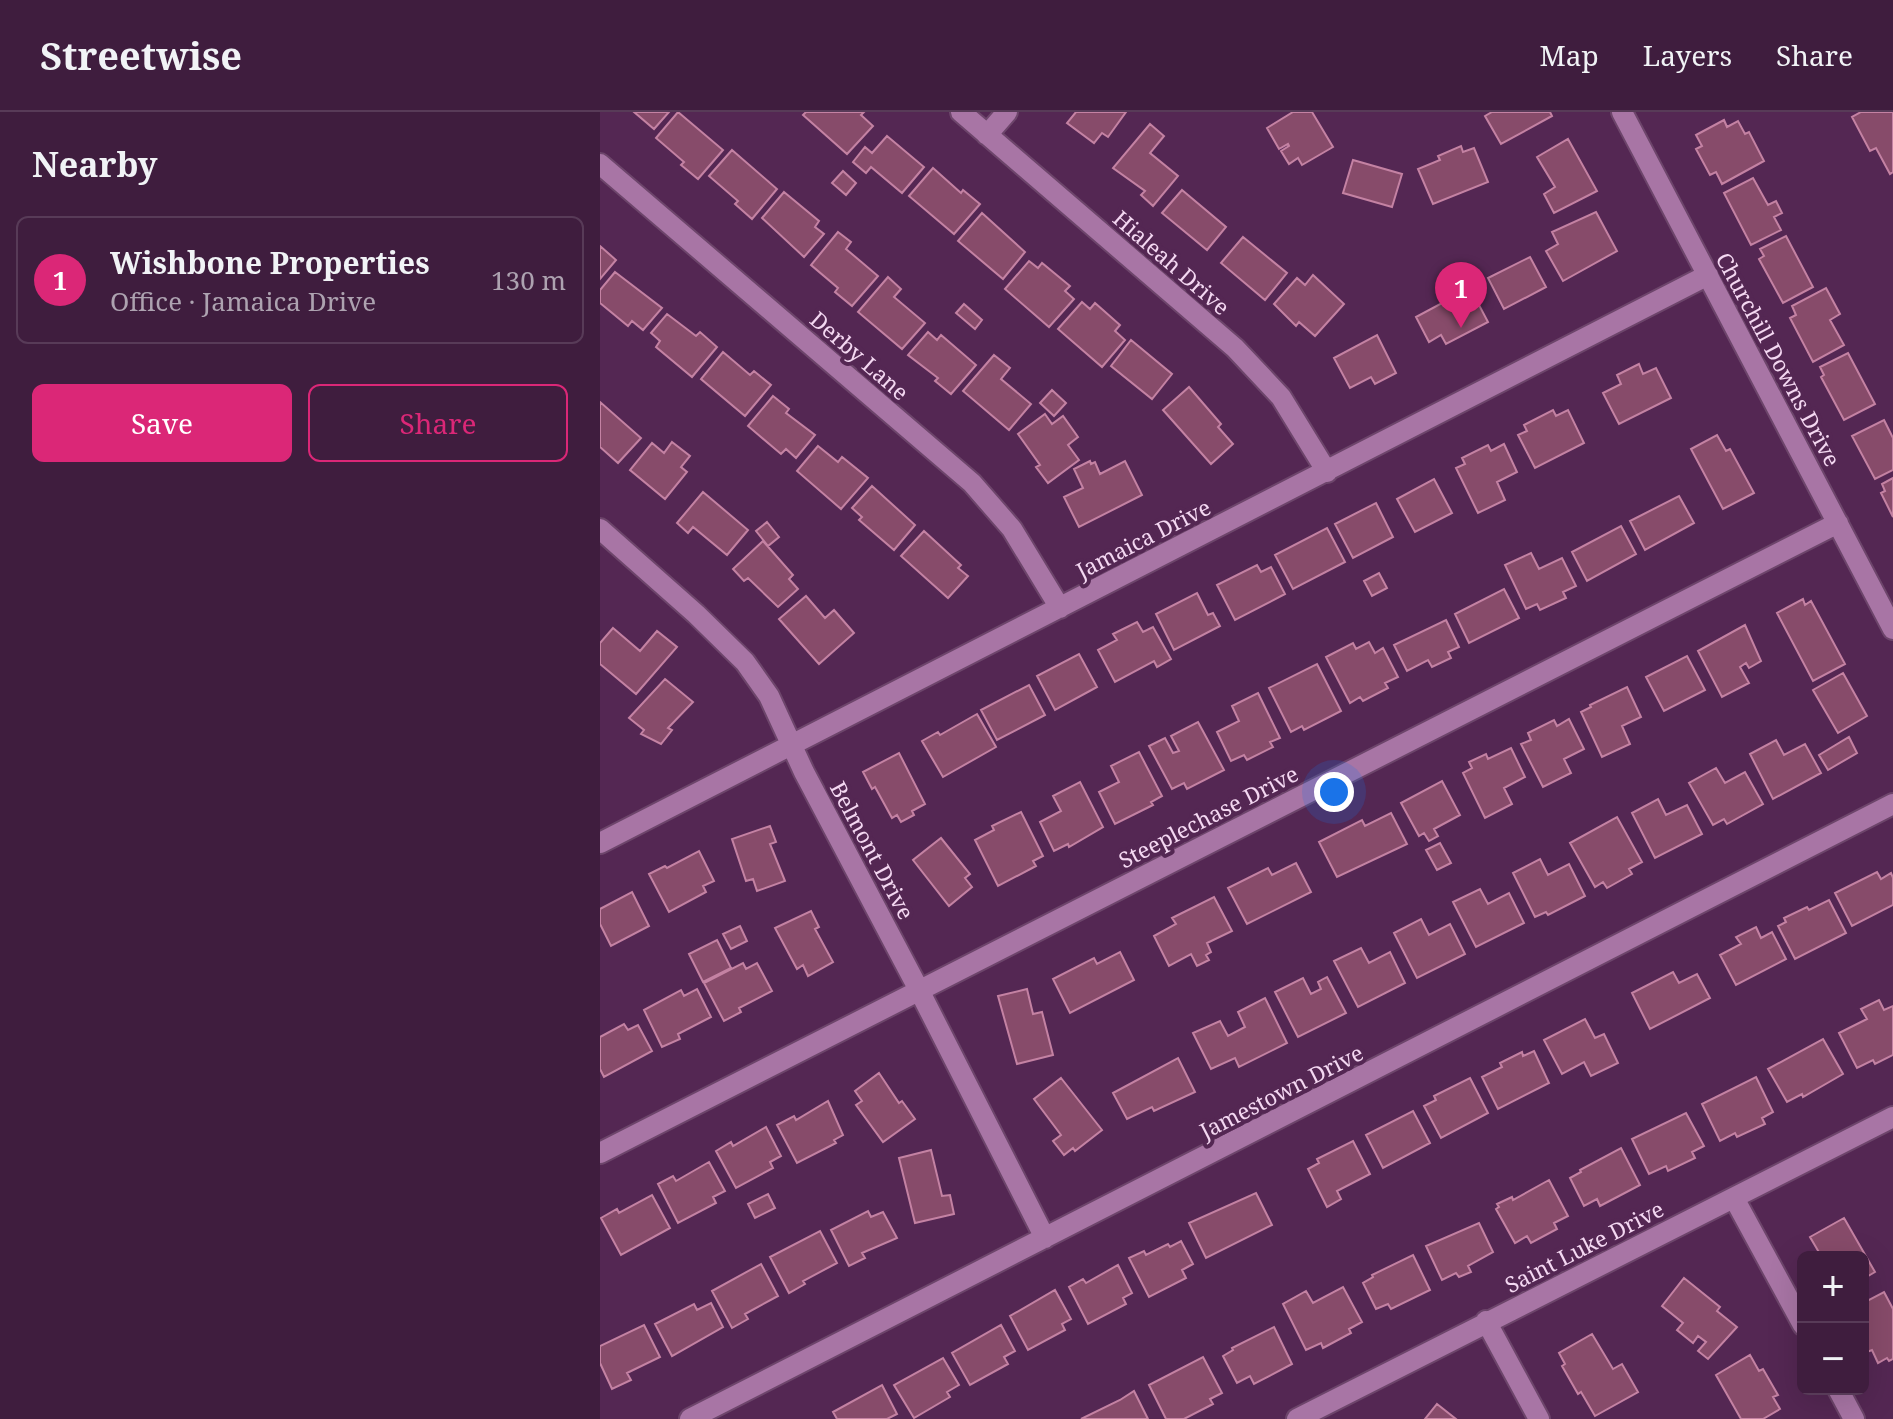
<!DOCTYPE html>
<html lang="en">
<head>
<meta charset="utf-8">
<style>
	body { margin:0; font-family:"Noto Serif",serif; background:#462645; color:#f1f3f6 }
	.controls { position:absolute; right:24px; bottom:24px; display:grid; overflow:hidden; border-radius:12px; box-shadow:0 8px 32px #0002 }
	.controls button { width:72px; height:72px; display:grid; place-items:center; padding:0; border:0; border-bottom:2px solid #583b58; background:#3f1d3e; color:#f1f3f6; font:40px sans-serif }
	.you { position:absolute; left:734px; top:680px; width:28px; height:28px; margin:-20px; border:6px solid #fff; border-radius:50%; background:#1a73e8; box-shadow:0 0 0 12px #1a73e833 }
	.badge { display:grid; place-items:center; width:52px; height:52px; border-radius:50%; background:#db2777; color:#fff; font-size:26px; font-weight:700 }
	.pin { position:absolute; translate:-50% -66px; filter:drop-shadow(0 2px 4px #0008) }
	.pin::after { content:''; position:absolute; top:42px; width:28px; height:24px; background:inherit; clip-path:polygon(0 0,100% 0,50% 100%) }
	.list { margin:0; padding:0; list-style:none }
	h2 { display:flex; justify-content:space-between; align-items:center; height:104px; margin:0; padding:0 32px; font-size:34px }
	h2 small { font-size:26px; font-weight:400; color:#ada2b0 }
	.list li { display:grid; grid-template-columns:52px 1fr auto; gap:24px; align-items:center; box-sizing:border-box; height:128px; margin:0 16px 16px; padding:0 16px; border:2px solid #583b58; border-radius:12px }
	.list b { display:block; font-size:30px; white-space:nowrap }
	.list p { margin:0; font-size:26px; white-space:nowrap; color:#ada2b0 }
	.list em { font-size:26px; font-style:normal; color:#ada2b0 }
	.actions { display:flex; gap:16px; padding:24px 32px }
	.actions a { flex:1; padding:18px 0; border:2px solid #db2777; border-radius:12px; text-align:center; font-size:28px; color:#db2777 }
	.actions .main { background:#db2777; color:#fff }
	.map { position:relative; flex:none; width:1293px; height:1307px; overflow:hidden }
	header { display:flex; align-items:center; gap:48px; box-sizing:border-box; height:112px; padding:0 40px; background:#3f1d3e; border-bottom:2px solid #583b58 }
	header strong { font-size:38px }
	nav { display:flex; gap:44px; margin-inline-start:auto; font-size:28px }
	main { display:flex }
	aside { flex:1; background:#3f1d3e }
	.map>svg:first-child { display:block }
	.building { fill:#874b6a; stroke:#c482a3; stroke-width:2 }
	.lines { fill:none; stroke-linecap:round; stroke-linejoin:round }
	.minor-casing { stroke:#6d456b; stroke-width:24 }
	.minor { stroke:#a875a5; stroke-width:20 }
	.labels { text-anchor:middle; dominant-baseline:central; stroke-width:8; stroke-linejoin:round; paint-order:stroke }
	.street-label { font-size:22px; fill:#f4d8f2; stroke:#542753 }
</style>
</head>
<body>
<header>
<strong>Streetwise</strong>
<nav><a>Map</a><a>Layers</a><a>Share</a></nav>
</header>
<main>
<aside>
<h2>Nearby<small></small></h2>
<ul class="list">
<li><span class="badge">1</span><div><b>Wishbone Properties</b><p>Office · Jamaica Drive</p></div><em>130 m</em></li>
</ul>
<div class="actions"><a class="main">Save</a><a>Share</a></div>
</aside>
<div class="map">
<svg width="1293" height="1307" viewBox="0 0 1293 1307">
	<rect width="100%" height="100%" fill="#542753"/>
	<!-- building -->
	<path class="building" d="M34,0H69L54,17Z
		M78,0L123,38L98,67L81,53L84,50L56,26Z
		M206,0H264L261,3L273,14L247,42L203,3Z
		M476,0H526L508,25L502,21L494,31L467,11Z
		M693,0H712L733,35L702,53L698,46L689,52L681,39L689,34L688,32L679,37L667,16Z
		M892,0H950L952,4L901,32L885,4Z
		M1261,0H1293V60L1290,62L1276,36L1270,39L1252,5Z
		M1124,8L1127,15L1138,9L1145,22L1149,20L1164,49L1122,72L1116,60L1110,63L1096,37L1102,34L1096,23Z
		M550,12L564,24L550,41L578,64L553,94L541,83L545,79L513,56Z
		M287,24L324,55L302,81L271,55L266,61L253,50L265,35L272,41Z
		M968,27L997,79L954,101L944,82L955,75L937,45Z
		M861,34L863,40L874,36L888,70L833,92L818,57L840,48L838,44Z
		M132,38L177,77L152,107L135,92L138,89L109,64Z
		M753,48L802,62L792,95L743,81Z
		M333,56L361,81L363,78L380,92L354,122L309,84Z
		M243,59L256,71L246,83L232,71Z
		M1153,66L1168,93L1176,89L1182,101L1174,105L1181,118L1151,133L1124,81Z
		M582,78L626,115L607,138L562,101Z
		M184,80L219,109L215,115L224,122L204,145L162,106Z
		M996,100L1017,139L963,169L946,139L958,132L952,120Z
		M382,101L425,140L403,167L358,129Z
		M238,120L251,130L246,137L278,164L252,194L235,180L238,176L211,153Z
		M1186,124L1213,175L1183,191L1159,147L1164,144L1160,137Z
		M643,125L687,161L665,188L621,151Z
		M0,134L16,148L0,167Z
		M930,145L946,175L904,197L888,166Z
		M429,149L438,156L442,151L470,174L465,179L474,187L449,215L405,177Z
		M15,160L62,196L43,218L32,209L28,214L0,191V178Z
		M713,163L744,192L715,224L699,210L696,214L674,192L697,166L705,173Z
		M288,165L301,177L294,185L325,211L302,237L258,200Z
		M870,176L888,210L846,232L841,223L829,230L816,205Z
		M1226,176L1240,202L1230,208L1244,233L1213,250L1190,206L1196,203L1192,194Z
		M482,190L490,197L495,191L520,213L515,219L525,228L502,255L458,217Z
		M364,192L382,208L375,217L356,201Z
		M67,202L96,224L100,220L117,235L92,265L56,235L60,229L51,221Z
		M328,220L337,228L341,223L376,253L351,282L335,269L338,266L308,243Z
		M777,223L796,261L775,272L771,265L750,276L734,246Z
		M531,228L572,262L552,287L511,254Z
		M123,240L150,263L154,259L171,273L145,304L101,267Z
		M1248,241L1275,292L1244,308L1221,265L1224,263L1220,255Z
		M394,243L410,256L401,267L431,292L409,318L363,279Z
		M1039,252L1043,262L1056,256L1071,286L1019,312L1003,281L1021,272L1017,263Z
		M589,275L621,312L618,315L633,332L611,352L563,298Z
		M452,278L466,291L454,304L440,291Z
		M173,284L189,297L186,301L215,323L196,346L186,337L181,342L148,314Z
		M0,290L41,326L18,351L0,335Z
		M953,298L956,304L968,298L984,331L935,356L918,323L927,319L924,313Z
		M445,302L452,312L463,304L478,325L468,333L479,348L448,371L436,355L440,353L418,322Z
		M1284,308L1293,326V358L1275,367L1252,324Z
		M1117,323L1126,339L1130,337L1154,381L1123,397L1091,337Z
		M72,330L90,344L81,355L87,360L65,387L30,358L52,331L64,341Z
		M904,332L917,360L897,370L905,388L878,401L856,356L865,352L862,346L888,333L891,339Z
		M218,334L238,350L242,345L268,366L241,397L197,359Z
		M490,349L491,352L495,350L500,362L525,349L542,383L479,415L464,385L483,376L474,357Z
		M1293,366V405L1281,381L1285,379L1282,372Z
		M834,367L852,401L815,420L797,387Z
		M272,374L315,413L294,438L259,408L262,405L252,396Z
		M103,380L148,418L127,443L93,415L88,421L77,411Z
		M1079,384L1094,411L1045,438L1030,409Z
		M776,391L793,425L753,446L735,412Z
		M167,410L179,425L168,434L156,419Z
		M1021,414L1036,442L987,469L972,440Z
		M727,416L745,450L693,477L675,443Z
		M324,419L361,453L358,456L368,464L348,486L301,444Z
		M163,429L193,463L189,467L198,477L178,495L148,466L144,469L133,457Z
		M931,441L939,457L962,446L976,474L963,480L966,486L940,498L937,492L926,497L905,453Z
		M657,453L661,460L671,455L685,482L635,508L617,473Z
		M779,461L787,476L772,484L764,469Z
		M904,477L919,506L869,531L855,502Z
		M597,481L608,503L613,501L620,514L574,538L556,502Z
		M206,484L225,506L234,498L254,521L219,552L179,507Z
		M1203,487L1205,493L1211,489L1245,552L1213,569L1177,501Z
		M846,508L859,535L848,540L851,546L832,555L828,548L807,559L794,533Z
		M537,510L543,520L553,515L571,547L557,555L554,549L515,570L498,538L517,528L513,522Z
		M1145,513L1161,549L1149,556L1146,551L1140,555L1149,571L1122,585L1098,539Z
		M13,516L40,539L57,519L77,535L36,582L0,552V531Z
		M769,530L775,541L783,536L798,565L785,571L788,576L763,589L760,585L750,591L726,545L753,531L756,537Z
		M479,542L497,575L455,598L437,564Z
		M1087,544L1105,578L1064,599L1046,565Z
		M717,552L741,599L704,618L702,614L691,620L669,576Z
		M1243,561L1267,604L1238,621L1213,578Z
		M65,567L93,590L68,616L72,618L61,632L41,622L44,618L29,606Z
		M429,573L445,603L397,628L381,598Z
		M1027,575L1041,605L1022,614L1030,632L1002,645L981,600L991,595L990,593Z
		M658,581L680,626L670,630L673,635L647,648L644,643L631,649L617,620L639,609L632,594Z
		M377,602L396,635L343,665L322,629L338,620L340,623Z
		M969,607L984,637L964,647L971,661L943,675L921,632L931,628L928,621L954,608L957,614Z
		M598,610L624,658L587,677L584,671L572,677L549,634L565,626L573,641L579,639L571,624Z
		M1249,625L1257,641L1228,658L1219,643Z
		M1176,628L1184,643L1205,632L1221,661L1173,687L1150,642Z
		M911,636L925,665L904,676L912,692L885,706L863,661L872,656L869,650L886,642L888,647Z
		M539,640L562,684L551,690L553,693L515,712L499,680L519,670L511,654Z
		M299,641L325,692L312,699L314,703L301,710L297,703L292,706L275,675L272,677L263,660Z
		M1116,656L1125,671L1145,660L1163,692L1127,712L1124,707L1113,713L1089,671Z
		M842,669L860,703L834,717L838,724L829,729L824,721L819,724L801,691Z
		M480,670L503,715L469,735L468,732L454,739L440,710L461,699L453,684Z
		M1058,687L1066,703L1087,693L1102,722L1055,746L1032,701Z
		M421,700L443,744L433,749L436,754L398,774L375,728L394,718L392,714Z
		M791,701L807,732L737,765L719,730L762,708L765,714Z
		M1017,705L1042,750L1029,757L1032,762L1007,776L1003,770L995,775L970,731Z
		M170,714L176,730L170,732L185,769L157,779L153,767L146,769L132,727Z
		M341,726L370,762L365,766L372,775L349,794L313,748Z
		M840,731L851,751L837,758L826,738Z
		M99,739L114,769L103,774L106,780L69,800L49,762L65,754L67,756Z
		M940,747L948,763L969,752L985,784L948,803L946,800L935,805L913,761Z
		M696,751L711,780L647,812L628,776L668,756L672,763Z
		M1277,760L1281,767L1291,761L1293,766V793L1252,814L1235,781Z
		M880,777L888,792L909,781L924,811L876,835L853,790Z
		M32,780L49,814L11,834L0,812V797Z
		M614,785L632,819L607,831L611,840L606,843L609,848L597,854L591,842L569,854L554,824L576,812L572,806Z
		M1229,788L1246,821L1195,847L1178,814L1186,810L1184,806L1207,795L1209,798Z
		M211,799L219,815L215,817L233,850L208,864L203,853L197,857L175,816Z
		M821,807L829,823L850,812L865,842L817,866L794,821Z
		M140,814L147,829L131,837L123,822Z
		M1156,815L1161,826L1172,820L1186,847L1136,873L1120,843L1141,832L1136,825Z
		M117,828L131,856L103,870L89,842Z
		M761,836L769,851L790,840L805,871L758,895L734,849Z
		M520,840L534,868L470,901L453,867L494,846L497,852Z
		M143,851L146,857L157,851L172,879L139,896L141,900L124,909L104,871Z
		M1073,860L1079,871L1097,862L1110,886L1050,917L1032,881Z
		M727,865L746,901L698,925L675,880L703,866L711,882L721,877L718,870Z
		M97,877L111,905L78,922L80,927L62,935L44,898L81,878L84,884Z
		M427,877L433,902L442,900L453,943L417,952L398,884Z
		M665,886L687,931L639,955L635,946L611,957L593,921L620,909L628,924L645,915L638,900Z
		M1279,888L1284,898L1293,894V943L1275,952L1273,948L1257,956L1239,921L1267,907L1261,897Z
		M985,907L995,926L1004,922L1018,951L991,964L984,950L962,962L944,928Z
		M24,912L28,918L38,913L52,939L4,965L0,957V925Z
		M1223,927L1243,962L1203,985L1202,982L1187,990L1168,957Z
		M934,939L949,971L898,997L882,965L902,955L900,951L922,940L923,944Z
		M578,946L595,980L554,999L552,995L527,1007L513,981Z
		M279,961L299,991L302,989L315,1007L283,1030L256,993L262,989L255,979Z
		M1156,965L1173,1000L1162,1006L1165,1012L1137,1025L1135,1021L1120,1029L1102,992Z
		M461,966L502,1018L475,1039L473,1036L464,1043L453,1029L461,1023L434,987Z
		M870,966L888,1001L841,1026L824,994L836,988L834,984Z
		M228,989L243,1023L234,1028L236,1031L197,1051L177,1013L194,1004L196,1008Z
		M813,999L830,1031L783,1056L766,1023Z
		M1086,1001L1104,1034L1092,1040L1095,1046L1068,1059L1066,1054L1049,1062L1032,1027Z
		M166,1015L181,1044L170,1050L173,1056L136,1076L116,1039L131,1030L133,1034Z
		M753,1029L770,1062L737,1079L741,1087L727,1095L708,1057L719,1051L717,1047Z
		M1021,1036L1040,1073L1000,1094L997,1087L984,1094L970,1066L981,1060L980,1058Z
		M331,1038L342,1084L350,1083L354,1102L315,1111L299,1046Z
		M109,1050L125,1079L113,1085L116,1091L78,1111L58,1072L73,1064L76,1069Z
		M949,1068L968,1104L954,1111L957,1117L931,1131L927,1124L915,1131L896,1097L899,1095L897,1092L912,1085L913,1088Z
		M656,1081L672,1113L606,1146L589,1111Z
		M168,1082L175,1096L155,1106L148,1092Z
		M52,1083L70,1116L21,1143L1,1106L17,1097L19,1101Z
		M268,1099L271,1105L283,1100L297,1126L262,1141L265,1146L249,1154L231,1118Z
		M1244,1106L1275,1160L1263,1167V1145L1216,1144L1220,1142L1210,1125Z
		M879,1111L893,1140L868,1154L871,1160L859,1165L856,1161L842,1168L826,1134Z
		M220,1119L237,1151L203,1169L205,1172L189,1181L170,1145Z
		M581,1129L593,1152L582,1158L586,1166L549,1185L529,1146L544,1139L546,1143L568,1132L570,1135Z
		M813,1143L830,1178L791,1197L788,1192L776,1197L763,1171L773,1165L772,1163Z
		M161,1152L178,1184L145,1202L148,1207L132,1216L112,1179Z
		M518,1153L532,1181L523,1186L526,1192L488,1212L469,1175L483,1167L486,1171Z
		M1084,1166L1120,1195L1117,1199L1137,1215L1108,1247L1098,1239L1106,1230L1098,1224L1093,1231L1077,1218L1083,1211L1062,1194Z
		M743,1175L762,1210L749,1217L751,1221L723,1236L721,1231L706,1238L683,1192L706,1179L713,1191Z
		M455,1178L471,1207L462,1212L465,1218L428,1238L410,1204Z
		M1284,1180L1293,1197V1247L1289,1249L1287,1246L1278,1251L1272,1238L1267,1240L1263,1232V1191Z
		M111,1191L123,1215L72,1244L55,1212L94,1192L97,1198Z
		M44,1213L60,1245L27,1261L31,1268L12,1277L0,1251V1234Z
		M401,1213L415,1239L404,1245L408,1252L370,1273L352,1241Z
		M674,1215L692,1252L654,1272L650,1264L637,1271L623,1244L633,1238L632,1236Z
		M992,1222L1013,1257L1022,1252L1038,1280L995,1304L981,1280L978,1282L962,1254L965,1252L959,1241Z
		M1150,1243L1159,1259L1163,1257L1178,1283L1173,1285L1180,1297L1163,1307H1141L1116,1263Z
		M603,1245L622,1281L610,1287L613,1292L584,1307H566L549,1273Z
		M343,1246L359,1273L347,1280L350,1285L314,1306L294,1273Z
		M282,1273L297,1302L287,1307H237L233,1300Z
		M534,1279L548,1307H481L520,1288Z
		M837,1292L856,1307H825Z"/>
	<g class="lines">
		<defs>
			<path id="minor" d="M361,0L635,236L681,285L727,360
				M1022,0L1293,517
				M387,23L407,0
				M0,52L372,371L412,417L460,496
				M0,417L96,502L145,550L169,584L204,660L319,878L445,1126
				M0,731L1108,163
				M0,1041L1238,411
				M1134,1086L1203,1213
				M886,1209L939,1307
				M1238,1277L1254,1307
				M90,1307L1293,692
				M697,1307L1293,1005"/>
		</defs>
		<!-- minor casing -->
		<use href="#minor" class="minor-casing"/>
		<!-- minor -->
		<use href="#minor" class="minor"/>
	</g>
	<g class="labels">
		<!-- street labels -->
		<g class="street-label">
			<text transform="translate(572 150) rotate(41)">Hialeah Drive</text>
			<text transform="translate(260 243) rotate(41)">Derby Lane</text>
			<text transform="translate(1179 247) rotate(62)">Churchill Downs Drive</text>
			<text transform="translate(543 426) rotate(-27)">Jamaica Drive</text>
			<text transform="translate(608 704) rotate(-27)">Steeplechase Drive</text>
			<text transform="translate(273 738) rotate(62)">Belmont Drive</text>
			<text transform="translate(681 979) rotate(-27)">Jamestown Drive</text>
			<text transform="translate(984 1134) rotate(-27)">Saint Luke Drive</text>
		</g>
	</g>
</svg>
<div class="controls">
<button>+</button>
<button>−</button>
</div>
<div class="you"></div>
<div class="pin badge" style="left:861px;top:216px">1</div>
</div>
</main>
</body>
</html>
